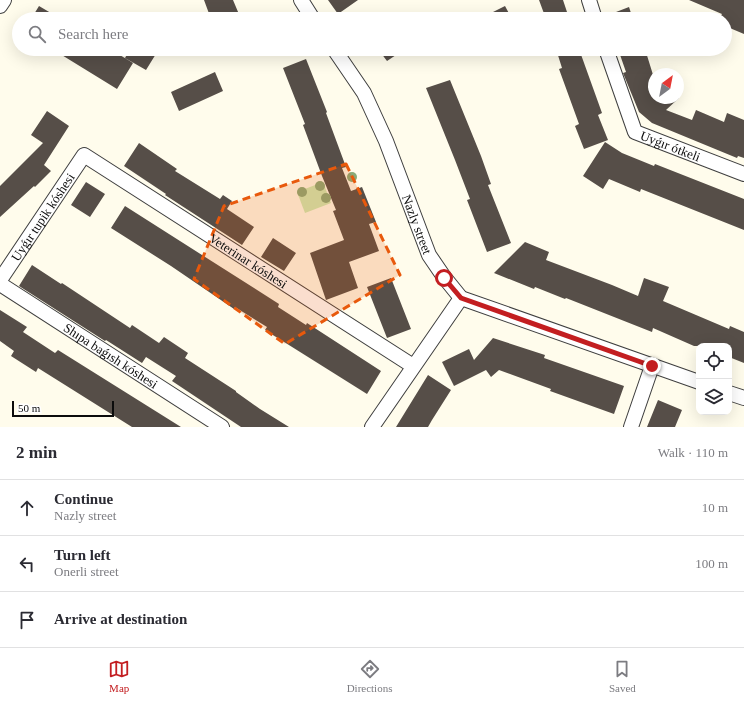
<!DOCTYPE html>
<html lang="en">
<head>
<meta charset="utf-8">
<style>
	body { margin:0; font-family:"Times New Roman",serif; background:#f2f2f3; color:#2b2b33 }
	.controls { position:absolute; right:12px; bottom:12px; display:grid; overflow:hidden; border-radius:8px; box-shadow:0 4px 16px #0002 }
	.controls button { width:36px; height:36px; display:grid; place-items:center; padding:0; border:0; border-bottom:1px solid #e1e1e2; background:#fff; color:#2b2b33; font:20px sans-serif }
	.compass { position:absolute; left:648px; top:68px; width:36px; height:36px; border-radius:50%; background:#fff; box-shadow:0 4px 16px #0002; rotate:32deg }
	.scale { position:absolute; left:12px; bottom:10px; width:102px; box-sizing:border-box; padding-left:4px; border:2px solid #0c0c0c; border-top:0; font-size:11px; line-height:14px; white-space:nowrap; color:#0c0c0c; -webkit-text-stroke:3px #fff; paint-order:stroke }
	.stop { position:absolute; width:12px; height:12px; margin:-9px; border:3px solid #c31e21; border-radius:50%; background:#fff }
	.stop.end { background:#c31e21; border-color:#fff; box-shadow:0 1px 4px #0008 }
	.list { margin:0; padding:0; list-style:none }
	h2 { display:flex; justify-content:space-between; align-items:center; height:52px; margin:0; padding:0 16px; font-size:17px }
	h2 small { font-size:13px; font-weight:400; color:#7c7c81 }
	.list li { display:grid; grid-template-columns:26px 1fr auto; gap:12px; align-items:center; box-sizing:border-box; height:56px; padding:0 16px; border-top:1px solid #e1e1e2 }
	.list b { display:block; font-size:15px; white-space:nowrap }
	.list p { margin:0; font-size:13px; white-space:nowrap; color:#7c7c81 }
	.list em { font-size:13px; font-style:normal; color:#7c7c81 }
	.icon { flex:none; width:22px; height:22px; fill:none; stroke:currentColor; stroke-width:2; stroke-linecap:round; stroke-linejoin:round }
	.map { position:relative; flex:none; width:744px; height:427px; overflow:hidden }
	.search { position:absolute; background:#fff; box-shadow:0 4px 16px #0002; left:12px; right:12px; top:12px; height:44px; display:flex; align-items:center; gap:10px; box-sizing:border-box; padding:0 14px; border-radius:22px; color:#7c7c81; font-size:15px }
	.sheet { height:220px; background:#fff }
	nav { display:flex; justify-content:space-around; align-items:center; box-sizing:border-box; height:56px; border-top:1px solid #e1e1e2; background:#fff; font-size:11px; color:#7c7c81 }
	nav a { display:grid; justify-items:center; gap:2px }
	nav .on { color:#c31e21 }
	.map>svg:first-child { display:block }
	.green { fill:#cfebb4 }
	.building { fill:#564e48 }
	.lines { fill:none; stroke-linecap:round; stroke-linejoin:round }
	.street-casing { stroke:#3f3f3f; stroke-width:16 }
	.street { stroke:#fff; stroke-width:14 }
	.tree { fill:#89aa78 }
	.route { stroke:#c31e21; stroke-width:5 }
	.marked { fill:#e8590c; fill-opacity:0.2; stroke:#e8590c; stroke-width:3; stroke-dasharray:8 5; stroke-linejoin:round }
	.labels { text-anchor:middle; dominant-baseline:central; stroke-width:4; stroke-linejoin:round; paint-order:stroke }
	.street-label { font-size:13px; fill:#0c0c0c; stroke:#fff }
</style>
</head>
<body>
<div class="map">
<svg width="744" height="427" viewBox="0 0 744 427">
	<rect width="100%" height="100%" fill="#fffcec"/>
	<!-- green -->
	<path class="green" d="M323,182L331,203L305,213L297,192Z"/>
	<!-- building -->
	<path class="building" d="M204,0H233L241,19H211Z
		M328,0H358L338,14Z
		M539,0H563L568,15L554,19H546Z
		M689,0H744V34L725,26V19H719L722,14Z
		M39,6L61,19H31Z
		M505,6L512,19H479Z
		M629,7L633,19H603V17Z
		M52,49H110L133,63L117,89Z
		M130,49H159L146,70L125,58Z
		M378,49H405L387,61Z
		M556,49H579L602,113L598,115L608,140L584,149L575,126L579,124L559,69L562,68Z
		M618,49H645L654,78V98H679L666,110L692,120L696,110L724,122L727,113L744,120V158L738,156L737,158L652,123L639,112L623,73L626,72Z
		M306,59L327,112L326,113L346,167L342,168L351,191L362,187L376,222L369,224L379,251L349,262L358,288L326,300L310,253L344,240L333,211L336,210L322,176L303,125L305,124L283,68Z
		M215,72L223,91L179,111L171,92Z
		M450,80L481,156L491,184L488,185L511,243L487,252L467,200L470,199L455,160L426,88Z
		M47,111L69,126L44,165L51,171L35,187L34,186L0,217V186L43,143L31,135Z
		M605,142L622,153L654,166L655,164L744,199V230L641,189L640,192L609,179L603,189L583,176Z
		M139,143L177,169L175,171L220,199L223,195L232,201L227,209L254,227L242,245L165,195L166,194L124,166Z
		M86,182L105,194L90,217L71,205Z
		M125,206L279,304L278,307L306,325L307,323L381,371L367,394L265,330L267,327L235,307L234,309L171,266L111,228Z
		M273,238L296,253L284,271L261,257Z
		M525,242L549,252L546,260L612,285L638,296L644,278L669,287L663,301L729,329L730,326L744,332V363L729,357V346H694L653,328L652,332L566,298L565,299L535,287L534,289L494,273Z
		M32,265L61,284L62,283L130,328L132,325L159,343L164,337L188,353L185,358L236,391V392L260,409L289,427H241L172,381L176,376L146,357L142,363L106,340L105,341L19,286Z
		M391,278L411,329L387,338L367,287Z
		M0,310L27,327L23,332L55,353L58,350L181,427H132L38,368L36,372L11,356L14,351L0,341Z
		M493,338L545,355L544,358L624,386L614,414L550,391L551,389L499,370L491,377L486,370L454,386L442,362L469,349L474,360Z
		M428,375L451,390L432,420L428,427H396Z
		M658,400L682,410L675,427H647Z"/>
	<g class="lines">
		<defs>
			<g id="street">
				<path d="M301,0L313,19"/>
				<path d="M589,0L595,19"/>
				<path d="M0,6L4,0"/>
				<path id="s1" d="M334,49L364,93L386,141L429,255L444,277L461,298L699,382"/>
				<path id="s2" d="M606,49L635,132L744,174"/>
				<path id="s3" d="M0,280L84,155L413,366"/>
				<path id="s4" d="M0,284L222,427"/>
				<path d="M729,393L744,398"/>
				<path d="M372,427L461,298"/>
				<path d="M631,427L652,366"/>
			</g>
		</defs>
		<!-- street casing -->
		<use href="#street" class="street-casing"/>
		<!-- street -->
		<use href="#street" class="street"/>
	</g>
	<!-- trees -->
	<g class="tree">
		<circle cx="352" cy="177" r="5"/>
		<circle cx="320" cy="186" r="5"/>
		<circle cx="302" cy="192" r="5"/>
		<circle cx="326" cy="198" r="5"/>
	</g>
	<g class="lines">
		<!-- route -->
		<path class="route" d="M444,278L461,298L652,366"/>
	</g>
	<!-- marked area -->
	<path class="marked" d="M346,164L400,275L285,344L194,279L224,206Z"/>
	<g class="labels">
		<!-- street labels -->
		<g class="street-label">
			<text stroke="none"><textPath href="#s2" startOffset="126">Uyǵır ótkeli</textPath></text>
			<text stroke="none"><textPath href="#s3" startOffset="76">Uyǵır tupik kóshesi</textPath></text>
			<text stroke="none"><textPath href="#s1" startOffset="195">Nazly street</textPath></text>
			<text stroke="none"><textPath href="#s3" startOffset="346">Veterinar kóshesi</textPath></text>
			<text stroke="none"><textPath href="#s4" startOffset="132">Shıpa baǵısh kóshesi</textPath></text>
		</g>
	</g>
</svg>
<div class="controls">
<button><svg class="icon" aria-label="locate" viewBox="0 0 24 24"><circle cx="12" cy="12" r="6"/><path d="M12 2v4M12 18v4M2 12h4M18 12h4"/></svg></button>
<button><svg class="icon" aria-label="layers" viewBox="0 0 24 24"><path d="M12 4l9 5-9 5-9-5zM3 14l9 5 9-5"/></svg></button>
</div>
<svg class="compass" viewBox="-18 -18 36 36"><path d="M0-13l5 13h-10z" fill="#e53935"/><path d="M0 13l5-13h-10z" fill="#7c7c81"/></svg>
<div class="scale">50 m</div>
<div class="stop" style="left:444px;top:278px"></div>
<div class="stop end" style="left:652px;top:366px"></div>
<div class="search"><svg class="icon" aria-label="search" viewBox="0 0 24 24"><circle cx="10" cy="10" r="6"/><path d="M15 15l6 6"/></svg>Search here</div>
</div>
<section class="sheet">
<h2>2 min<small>Walk · 110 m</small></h2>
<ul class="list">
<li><svg class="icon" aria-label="ahead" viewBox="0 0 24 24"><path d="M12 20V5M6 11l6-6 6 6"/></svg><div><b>Continue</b><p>Nazly street</p></div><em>10 m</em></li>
<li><svg class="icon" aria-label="left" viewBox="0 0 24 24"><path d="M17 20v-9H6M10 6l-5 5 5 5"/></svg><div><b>Turn left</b><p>Onerli street</p></div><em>100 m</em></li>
<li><svg class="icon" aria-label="arrive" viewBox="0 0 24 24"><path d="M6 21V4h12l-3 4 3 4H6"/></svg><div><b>Arrive at destination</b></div></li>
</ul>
</section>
<nav>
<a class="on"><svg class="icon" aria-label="map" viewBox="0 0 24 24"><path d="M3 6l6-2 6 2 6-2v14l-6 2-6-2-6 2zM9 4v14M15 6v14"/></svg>Map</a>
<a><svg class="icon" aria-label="directions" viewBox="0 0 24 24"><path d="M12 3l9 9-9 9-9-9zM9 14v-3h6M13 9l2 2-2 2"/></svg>Directions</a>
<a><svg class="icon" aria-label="saved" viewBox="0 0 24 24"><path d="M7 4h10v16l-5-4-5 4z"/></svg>Saved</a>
</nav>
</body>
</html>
